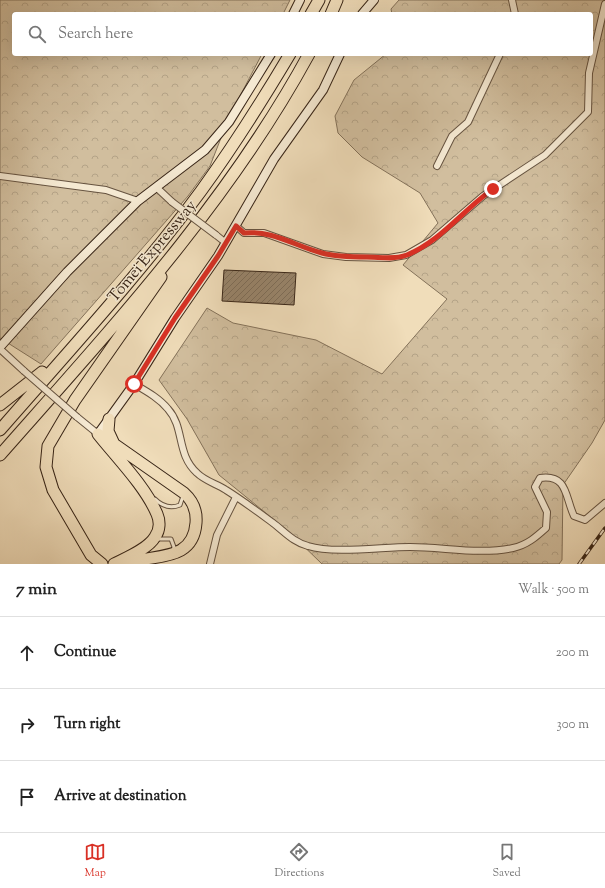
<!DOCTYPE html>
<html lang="en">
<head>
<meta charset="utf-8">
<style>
	body { margin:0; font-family:"Sorts Mill Goudy",serif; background:#f6f6f6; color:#222 }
	.stop { position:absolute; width:12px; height:12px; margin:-9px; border:3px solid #d93025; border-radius:50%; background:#fff }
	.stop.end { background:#d93025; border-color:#fff; box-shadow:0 1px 4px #0008 }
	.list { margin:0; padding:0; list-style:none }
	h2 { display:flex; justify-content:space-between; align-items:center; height:52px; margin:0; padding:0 16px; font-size:17px }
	h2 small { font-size:13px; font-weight:400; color:#767676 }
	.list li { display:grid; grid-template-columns:26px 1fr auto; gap:12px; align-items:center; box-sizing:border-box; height:72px; padding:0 16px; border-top:1px solid #e0e0e0 }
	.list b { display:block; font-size:15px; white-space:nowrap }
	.list em { font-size:13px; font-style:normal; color:#767676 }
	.icon { flex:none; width:22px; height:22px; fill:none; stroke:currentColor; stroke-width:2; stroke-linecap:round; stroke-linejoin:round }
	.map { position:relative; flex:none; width:605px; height:564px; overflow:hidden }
	.search { position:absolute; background:#fff; box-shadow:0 4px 16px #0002; left:12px; right:12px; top:12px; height:44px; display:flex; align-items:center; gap:10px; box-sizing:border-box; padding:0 14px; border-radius:4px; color:#767676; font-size:15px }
	.sheet { height:268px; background:#fff }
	nav { display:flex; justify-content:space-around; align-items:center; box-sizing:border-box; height:56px; border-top:1px solid #e0e0e0; background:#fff; font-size:11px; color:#767676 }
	nav a { display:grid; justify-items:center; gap:2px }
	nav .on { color:#d93025 }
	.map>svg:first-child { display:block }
	.forest { fill:url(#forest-crowns); stroke:#84725a }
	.building { fill:url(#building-hatch); stroke:#382517 }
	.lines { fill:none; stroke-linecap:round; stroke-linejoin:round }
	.lane-casing { stroke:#665340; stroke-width:5 }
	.street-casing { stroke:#665340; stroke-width:8 }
	.secondary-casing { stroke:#382517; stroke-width:10 }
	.highway-casing { stroke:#382517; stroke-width:13 }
	.lane { stroke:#f5e9d2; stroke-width:3 }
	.street { stroke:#f5e9d2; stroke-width:6 }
	.secondary { stroke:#f5e9d2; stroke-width:8 }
	.highway { stroke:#f0ddba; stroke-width:11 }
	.rail-casing { stroke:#382517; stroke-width:3.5 }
	.rail { stroke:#f5e9d2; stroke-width:2; stroke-dasharray:6; stroke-linecap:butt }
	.street-bridge-casing { stroke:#665340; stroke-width:8; stroke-linecap:butt }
	.street-bridge { stroke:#f5e9d2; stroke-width:6 }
	.route { stroke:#d93025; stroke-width:5 }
	.labels { text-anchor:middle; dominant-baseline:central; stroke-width:3; stroke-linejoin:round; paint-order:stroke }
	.street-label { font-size:16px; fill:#382517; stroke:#f5e9d2 }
</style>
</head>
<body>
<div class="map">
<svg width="605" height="564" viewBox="0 0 605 564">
	<defs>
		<pattern id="forest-crowns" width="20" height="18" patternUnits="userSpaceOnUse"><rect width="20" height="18" fill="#d1be9e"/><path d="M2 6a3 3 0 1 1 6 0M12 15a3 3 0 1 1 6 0" fill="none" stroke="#b4a387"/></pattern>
		<pattern id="building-hatch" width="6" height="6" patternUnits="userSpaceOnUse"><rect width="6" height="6" fill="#98856c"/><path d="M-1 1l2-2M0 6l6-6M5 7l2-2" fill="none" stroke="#7d6d58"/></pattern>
	</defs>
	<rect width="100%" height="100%" fill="#f0ddba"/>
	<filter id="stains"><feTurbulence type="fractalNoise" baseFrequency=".005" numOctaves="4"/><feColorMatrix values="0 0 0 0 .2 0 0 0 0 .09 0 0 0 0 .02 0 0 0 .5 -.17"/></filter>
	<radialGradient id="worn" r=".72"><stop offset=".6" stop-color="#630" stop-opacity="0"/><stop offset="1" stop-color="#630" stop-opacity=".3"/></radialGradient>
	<!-- forest -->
	<path class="forest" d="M0,0H290L283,14H14V54H262L230,115L210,166L188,196L41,364L0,338Z
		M399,0H605V420L592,443L563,485L562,560L559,564H322L288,531L219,475L187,419L159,380L207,308L233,323L316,340L382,374L447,299L403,265L438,223L420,193L362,157L338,133L335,116L354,80L386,54H591V14H392L391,9Z"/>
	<!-- building -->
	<path class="building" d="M224,270L296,273L294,305L222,301Z"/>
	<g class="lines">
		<defs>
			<path id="lane" d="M155,499C162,506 170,509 180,505L183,496
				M159,539H171L174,547L173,550"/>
			<path id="street" d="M512,0L515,14
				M437,166L452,136L468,122L500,54
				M0,176L106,190L138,201
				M156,187L172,202
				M236,226L244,233H264L323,254L346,257L389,258L406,255L432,240L483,196L545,155L588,112L589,73L605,4
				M216,235L226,243
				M0,349L24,371
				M134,384C146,391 159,398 168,409C185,428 176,454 197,473C205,481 217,484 226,490C242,500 258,512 273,523C285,532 293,542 308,546C334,554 382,547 410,547C444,547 480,555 513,548C527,545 536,537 546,528L547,512L535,487L540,478C568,474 565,497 574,516L585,520L605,503
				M77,417L98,434
				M210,564L217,535L236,497"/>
			<path id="secondary" d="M293,14L300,0
				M362,14L374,0
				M0,347L67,272L138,201L205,150L229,122L271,54
				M98,434L134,384L175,318L218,256L274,159L323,90L340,54"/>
			<path id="highway" d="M311,14L319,0
				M331,14L337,0
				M0,405L42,372
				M109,419L108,431L114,444L184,493C193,501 197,511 196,523C193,564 151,553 126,564
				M0,430C68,352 139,275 201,191C233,147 262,101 290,54
				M98,434C117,458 145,486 157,514C160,521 160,530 155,537C148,549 126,558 114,564
				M0,455C112,328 228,203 309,54
				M102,564L91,555L53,490L46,467L48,446L75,400L161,277"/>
		</defs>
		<!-- lane casing -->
		<use href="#lane" class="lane-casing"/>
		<!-- street casing -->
		<use href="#street" class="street-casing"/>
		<!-- secondary casing -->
		<use href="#secondary" class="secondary-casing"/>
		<!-- highway casing -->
		<use href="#highway" class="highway-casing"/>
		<!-- lane -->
		<use href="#lane" class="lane"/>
		<!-- street -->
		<use href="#street" class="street"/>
		<!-- secondary -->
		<use href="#secondary" class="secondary"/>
		<!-- highway -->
		<use href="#highway" class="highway"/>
		<defs>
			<path id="rail" d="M579,564L605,528"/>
		</defs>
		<!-- rail casing -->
		<use href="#rail" class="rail-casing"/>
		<!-- rail -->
		<use href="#rail" class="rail"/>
		<defs>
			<path id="street-bridge" d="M172,202L216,235
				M24,371L77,417"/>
		</defs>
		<!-- street-bridge casing -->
		<use href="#street-bridge" class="street-bridge-casing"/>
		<!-- street-bridge -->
		<use href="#street-bridge" class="street-bridge"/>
	</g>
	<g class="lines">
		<!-- route -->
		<path class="route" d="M134,384L175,318L218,256L236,226L244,233C272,230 295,246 322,253C337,257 352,257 367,257C380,257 395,260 407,255C441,241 464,209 493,189"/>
	</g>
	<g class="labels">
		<!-- street labels -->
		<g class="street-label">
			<text transform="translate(153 252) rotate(-50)">Tomei Expressway</text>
		</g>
	</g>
	<rect width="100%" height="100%" filter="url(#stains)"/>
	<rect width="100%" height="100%" fill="url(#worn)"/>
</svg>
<div class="stop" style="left:134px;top:384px"></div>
<div class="stop end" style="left:493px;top:189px"></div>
<div class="search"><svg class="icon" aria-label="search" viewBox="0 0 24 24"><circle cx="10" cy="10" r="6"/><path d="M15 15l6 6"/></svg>Search here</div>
</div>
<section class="sheet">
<h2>7 min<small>Walk · 500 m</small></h2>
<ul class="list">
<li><svg class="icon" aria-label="ahead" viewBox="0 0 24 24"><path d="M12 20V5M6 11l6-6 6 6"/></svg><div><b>Continue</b></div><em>200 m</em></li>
<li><svg class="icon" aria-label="right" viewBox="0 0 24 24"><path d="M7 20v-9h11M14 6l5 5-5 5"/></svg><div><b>Turn right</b></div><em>300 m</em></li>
<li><svg class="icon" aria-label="arrive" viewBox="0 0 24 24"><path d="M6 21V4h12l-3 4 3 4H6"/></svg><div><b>Arrive at destination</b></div></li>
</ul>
</section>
<nav>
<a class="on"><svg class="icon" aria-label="map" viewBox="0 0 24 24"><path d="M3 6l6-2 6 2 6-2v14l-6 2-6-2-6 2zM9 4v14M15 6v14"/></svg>Map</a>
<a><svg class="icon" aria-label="directions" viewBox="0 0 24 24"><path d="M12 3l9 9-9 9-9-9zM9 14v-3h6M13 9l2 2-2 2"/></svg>Directions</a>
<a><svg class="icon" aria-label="saved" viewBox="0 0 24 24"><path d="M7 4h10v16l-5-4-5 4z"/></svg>Saved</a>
</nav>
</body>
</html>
